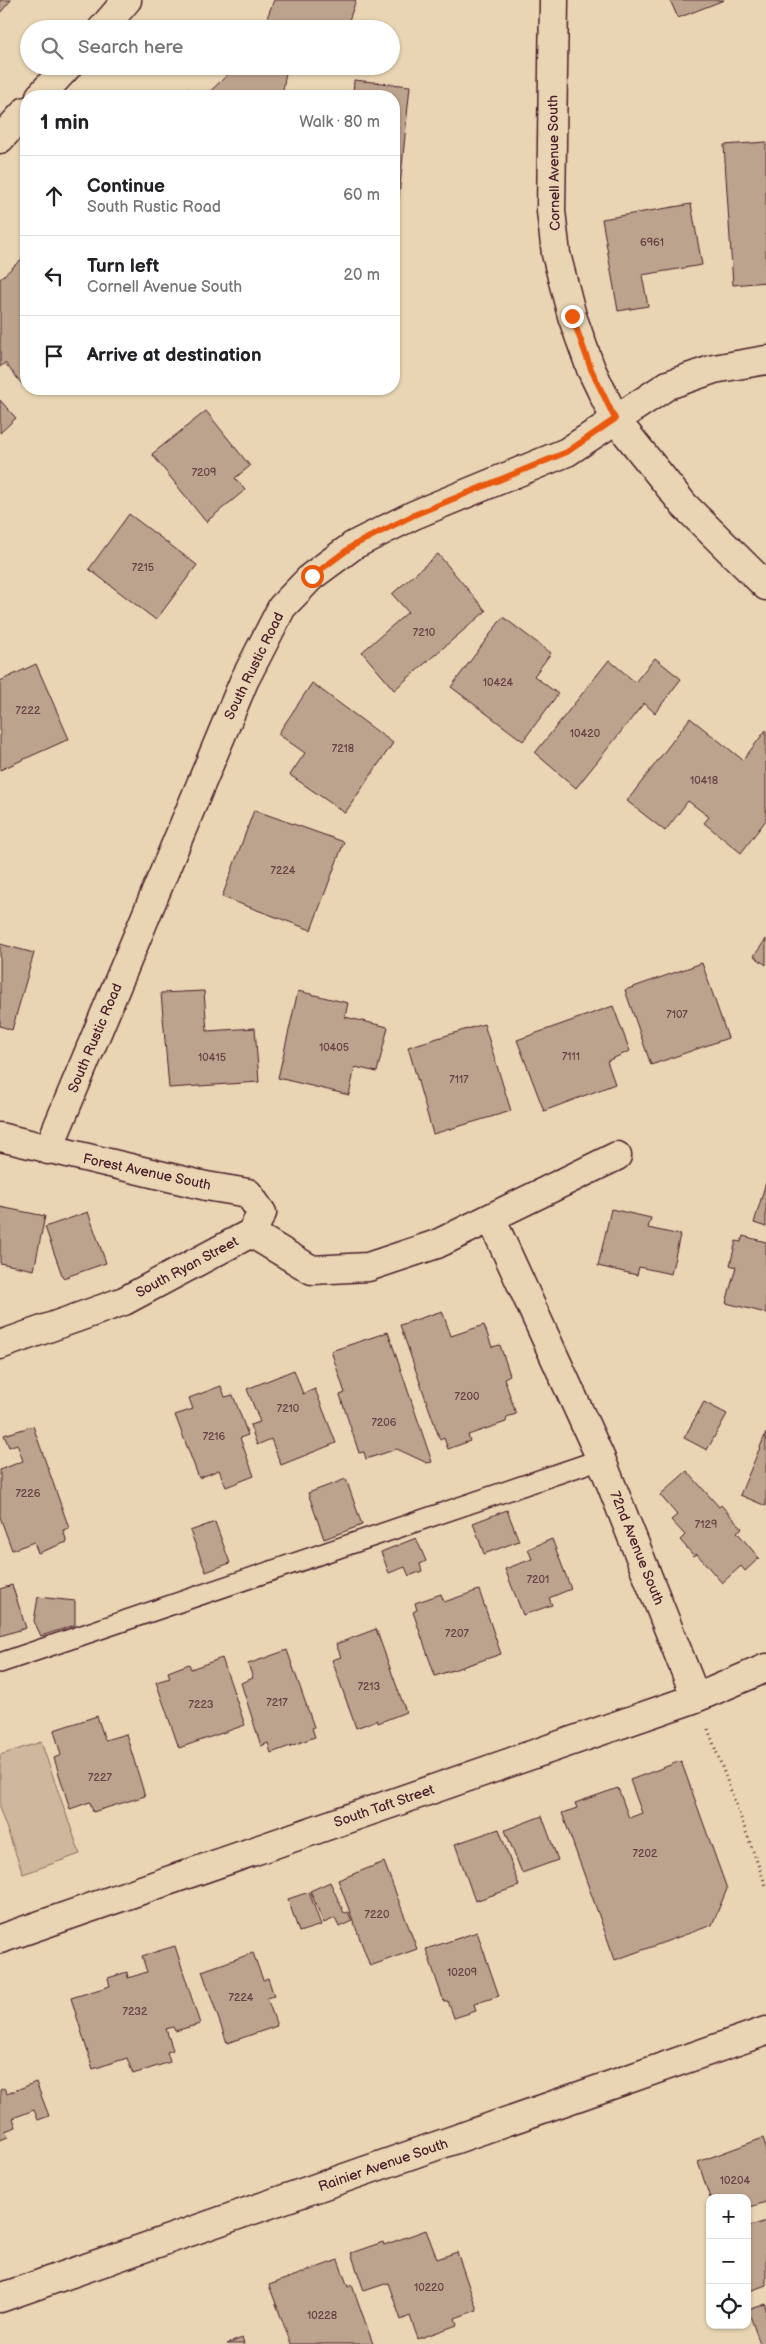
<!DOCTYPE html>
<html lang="en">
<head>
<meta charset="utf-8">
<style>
	body { margin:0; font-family:"Balsamiq Sans",sans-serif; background:#f2f2f2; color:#202124 }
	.controls { position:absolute; right:15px; bottom:15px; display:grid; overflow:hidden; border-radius:10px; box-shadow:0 1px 4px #0004 }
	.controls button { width:45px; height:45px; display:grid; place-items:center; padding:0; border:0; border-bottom:1px solid #e0e0e0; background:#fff; color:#202124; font:25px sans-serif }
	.stop { position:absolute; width:15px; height:15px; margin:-11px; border:4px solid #ea580c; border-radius:50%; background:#fff }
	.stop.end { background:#ea580c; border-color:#fff; box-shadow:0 1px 5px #0008 }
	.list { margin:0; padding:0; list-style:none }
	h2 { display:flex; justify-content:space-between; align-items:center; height:65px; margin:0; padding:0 20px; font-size:21px }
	h2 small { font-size:16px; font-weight:400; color:#757577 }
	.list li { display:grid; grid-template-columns:32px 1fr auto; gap:15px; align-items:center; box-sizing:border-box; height:80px; padding:0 20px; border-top:1px solid #e0e0e0 }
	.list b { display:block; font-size:19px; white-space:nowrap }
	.list p { margin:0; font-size:16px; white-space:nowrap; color:#757577 }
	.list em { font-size:16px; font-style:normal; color:#757577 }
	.icon { flex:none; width:28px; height:28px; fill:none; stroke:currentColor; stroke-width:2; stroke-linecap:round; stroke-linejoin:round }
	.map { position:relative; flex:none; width:766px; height:2344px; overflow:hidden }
	.search { position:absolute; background:#fff; box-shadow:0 1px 4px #0004; left:20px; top:20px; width:380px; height:55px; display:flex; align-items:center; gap:12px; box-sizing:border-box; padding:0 18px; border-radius:28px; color:#757577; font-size:19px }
	.panel { position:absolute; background:#fff; box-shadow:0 1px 4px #0004; left:20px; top:90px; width:380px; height:305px; border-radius:20px }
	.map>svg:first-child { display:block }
	.green { fill:#cfb79d; stroke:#8c6b64 }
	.building { fill:#bca38d; stroke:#4a1f2b }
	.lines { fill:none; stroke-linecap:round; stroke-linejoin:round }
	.lane-casing { stroke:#4a1f2b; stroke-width:22 }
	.street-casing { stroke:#4a1f2b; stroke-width:31 }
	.secondary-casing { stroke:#4a1f2b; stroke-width:31 }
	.primary-casing { stroke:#4a1f2b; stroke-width:31 }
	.path { stroke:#4a1f2b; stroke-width:3; stroke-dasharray:1 4; stroke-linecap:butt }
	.lane { stroke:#e9d5b3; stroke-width:19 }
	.street { stroke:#e9d5b3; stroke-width:28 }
	.secondary { stroke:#e9d5b3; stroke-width:28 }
	.primary { stroke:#e9d5b3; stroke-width:28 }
	.route { stroke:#ea580c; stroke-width:6 }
	.labels { text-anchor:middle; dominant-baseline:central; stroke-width:4.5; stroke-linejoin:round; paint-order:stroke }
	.number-label { font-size:11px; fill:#664044 }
	.street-label { font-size:14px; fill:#4a1f2b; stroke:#e9d5b3 }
</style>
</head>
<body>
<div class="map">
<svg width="766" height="2344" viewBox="0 0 766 2344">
	<rect width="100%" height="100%" fill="#e9d5b3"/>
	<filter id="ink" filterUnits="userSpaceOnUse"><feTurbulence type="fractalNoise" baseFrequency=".02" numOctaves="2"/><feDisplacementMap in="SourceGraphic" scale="10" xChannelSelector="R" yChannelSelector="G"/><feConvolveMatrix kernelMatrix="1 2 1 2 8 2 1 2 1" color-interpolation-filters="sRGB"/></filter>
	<g filter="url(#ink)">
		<!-- green -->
		<path class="green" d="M41,1742L80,1854L23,1874L0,1810V1755Z"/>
		<!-- building -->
		<path class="building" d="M0,0H11L0,13Z
			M274,0H356L346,29H281L265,23Z
			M670,0H724L678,18Z
			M237,66H287L282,96H205Z
			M354,80L410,86L396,226H394V96H353Z
			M188,88L195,96H180Z
			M766,142V282L733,285L724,145Z
			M691,204L702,265L642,275L648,306L618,311L602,219Z
			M26,255V380L22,384L5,363L0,367V279Z
			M0,400L16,418L0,433Z
			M206,411L250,466L235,478L245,490L206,522L152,454Z
			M129,514L197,565L156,620L89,569Z
			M438,554L486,611L394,690L362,652L408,612L392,594Z
			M503,617L551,653L534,676L558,694L523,741L451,687Z
			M655,658L681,679L655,713L644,703L576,788L535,753L609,660L635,682Z
			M36,664L69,739L0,770V681Z
			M312,683L393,743L345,813L290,775L305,753L278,734Z
			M690,718L743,760L766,730V820L741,853L704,823L709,817L688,801L665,831L627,801Z
			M254,810L344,842L311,930L222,897Z
			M766,939V965L754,956Z
			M0,944L34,953L12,1030L0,1026Z
			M702,963L728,1038L651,1065L625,990Z
			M204,991L207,1031L255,1028L259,1082L169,1088L161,993Z
			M298,991L348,1003L345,1017L388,1027L377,1072L355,1067L349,1095L278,1078Z
			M613,1006L630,1051L607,1061L615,1084L544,1111L517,1040Z
			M484,1024L511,1111L433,1134L408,1047Z
			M766,1182V1227L754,1223Z
			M0,1207L45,1216L34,1270L0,1263Z
			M611,1209L651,1218L648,1228L680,1235L671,1274L639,1267L637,1275L598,1266Z
			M88,1212L106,1263L63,1278L45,1227Z
			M743,1236L766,1242V1313L726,1303L736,1267L730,1265L736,1241L741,1242Z
			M442,1311L451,1336L484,1325L492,1347L500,1345L510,1375L504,1378L516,1414L507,1417L506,1422L468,1435L470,1441L448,1449L444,1438L440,1440L400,1325Z
			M388,1332L432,1462L427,1463L397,1449L366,1459L364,1452L359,1453L340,1395L345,1393L331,1351Z
			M294,1370L303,1394L315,1389L336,1443L281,1465L271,1439L257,1445L250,1425L260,1422L247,1389Z
			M221,1386L225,1397L233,1395L248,1435L240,1438L254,1476L226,1487L219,1470L199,1478L175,1415L193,1409L189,1398Z
			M704,1402L727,1414L707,1450L684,1438Z
			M33,1426L69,1528L63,1530L67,1542L38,1553L34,1542L12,1550L0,1517V1470L23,1461L17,1444L9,1447L4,1435Z
			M766,1433V1506L740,1495Z
			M687,1471L719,1507L721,1505L742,1528L737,1532L759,1558L745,1571L741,1566L722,1583L697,1554L694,1556L680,1540L685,1535L671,1520L677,1515L660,1495Z
			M346,1479L362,1525L324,1539L308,1493Z
			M507,1510L519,1541L484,1554L473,1523Z
			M215,1522L230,1563L206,1572L190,1531Z
			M416,1538L426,1561L420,1564L422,1571L409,1576L405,1567L389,1573L381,1552Z
			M552,1539L571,1589L549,1598L552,1605L523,1615L505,1569L532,1559L528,1549Z
			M12,1585L26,1628L0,1636V1589Z
			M479,1590L501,1654L435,1676L413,1612L417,1610L415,1603L441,1594L444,1602Z
			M38,1597L75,1601V1625L41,1636L34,1621Z
			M376,1629L406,1712L378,1723L377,1720L356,1728L332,1660L341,1657L336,1644Z
			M287,1650L314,1727L312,1728L315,1737L271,1753L268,1743L261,1746L241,1683L253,1678L248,1664Z
			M222,1658L245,1725L179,1748L156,1682L170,1678L168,1672L189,1664L191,1669Z
			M97,1716L105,1740L126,1734L145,1796L93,1812L90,1802L70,1809L54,1758L61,1755L54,1730Z
			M681,1761L727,1889L712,1925L615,1960L562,1813L577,1808L575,1803L618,1788L629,1818L642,1813L630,1780Z
			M542,1816L558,1860L522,1873L505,1830Z
			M499,1829L519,1886L475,1901L455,1844Z
			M384,1862L417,1949L370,1966L338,1880Z
			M330,1882L344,1913L348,1912L352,1921L339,1927L335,1918L324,1923L310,1891Z
			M309,1892L321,1925L299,1932L288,1899Z
			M477,1932L499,1996L474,2004L476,2011L454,2018L448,2001L444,2002L426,1949Z
			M175,1946L200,2024L175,2031L173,2027L166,2029L173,2050L167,2052L170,2062L133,2074L127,2058L93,2069L71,1998L110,1986L108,1978L127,1972L128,1978L147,1972L142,1956Z
			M253,1953L263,1980L268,1978L274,1996L267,1998L277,2026L227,2043L202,1971Z
			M36,2082L49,2116L38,2120L34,2110L13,2118L16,2127L5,2131L8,2137L0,2140V2090L4,2088L7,2094Z
			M763,2138L766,2147V2202L747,2208V2198H710L698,2162Z
			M766,2221V2285L747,2292V2227Z
			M426,2230L437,2259L457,2252L477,2310L455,2318L457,2325L418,2339L410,2316L401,2320L388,2283L364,2291L351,2253L383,2242L384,2245Z
			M338,2260L348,2287L352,2285L373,2344H291L269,2285Z
			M766,2304V2344H760L748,2310Z
			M242,2338L244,2344H227Z"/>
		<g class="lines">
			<defs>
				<path id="lane" d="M0,1663L601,1459"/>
				<path id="street" d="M102,29L127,0
					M40,96L68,66
					M0,139L26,111
					M0,1137L206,1186L248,1193L262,1213L251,1233
					M48,1150L244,681L282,607L312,576L354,545L414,515L567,452L668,385L714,369L766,360
					M491,1218L601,1459L696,1698
					M0,1345L124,1301L251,1233L312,1270L368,1267L437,1244L617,1156
					M0,1939L696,1698L766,1668"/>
				<path id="secondary" d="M554,0L551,211L556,254L572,316L591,369L615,419L684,505L766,586"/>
				<path id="primary" d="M0,2298L766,2031"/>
			</defs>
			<!-- lane casing -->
			<use href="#lane" class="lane-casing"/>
			<!-- street casing -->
			<use href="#street" class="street-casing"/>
			<!-- secondary casing -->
			<use href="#secondary" class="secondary-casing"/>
			<!-- primary casing -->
			<use href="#primary" class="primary-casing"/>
			<!-- path -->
			<path class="path" d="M708,1729L766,1886"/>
			<!-- lane -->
			<use href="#lane" class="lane"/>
			<!-- street -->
			<use href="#street" class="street"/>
			<!-- secondary -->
			<use href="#secondary" class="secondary"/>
			<!-- primary -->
			<use href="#primary" class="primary"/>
		</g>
	</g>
	<g class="lines" filter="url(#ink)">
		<!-- route -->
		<path class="route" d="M312,576L354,545L414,515L567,452L615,419L591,369L572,316"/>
	</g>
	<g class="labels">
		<!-- number labels -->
		<g class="number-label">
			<text x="652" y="242">6961</text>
			<text x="204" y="472">7209</text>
			<text x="143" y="567">7215</text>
			<text x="424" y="632">7210</text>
			<text x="498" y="682">10424</text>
			<text x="28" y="710">7222</text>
			<text x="585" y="733">10420</text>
			<text x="343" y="748">7218</text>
			<text x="704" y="780">10418</text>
			<text x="283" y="870">7224</text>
			<text x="677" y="1014">7107</text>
			<text x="334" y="1047">10405</text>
			<text x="571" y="1056">7111</text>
			<text x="212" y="1057">10415</text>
			<text x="459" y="1079">7117</text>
			<text x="467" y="1396">7200</text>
			<text x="288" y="1408">7210</text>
			<text x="384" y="1422">7206</text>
			<text x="214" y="1436">7216</text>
			<text x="28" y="1493">7226</text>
			<text x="706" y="1524">7129</text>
			<text x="538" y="1579">7201</text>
			<text x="457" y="1633">7207</text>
			<text x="369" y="1686">7213</text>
			<text x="277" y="1702">7217</text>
			<text x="201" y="1704">7223</text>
			<text x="100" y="1777">7227</text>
			<text x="645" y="1853">7202</text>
			<text x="377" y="1914">7220</text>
			<text x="462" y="1972">10209</text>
			<text x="241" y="1997">7224</text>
			<text x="135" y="2011">7232</text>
			<text x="735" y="2180">10204</text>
			<text x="429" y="2287">10220</text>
			<text x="322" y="2315">10228</text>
		</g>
		<!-- street labels -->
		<g class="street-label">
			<text transform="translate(554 163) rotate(-91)">Cornell Avenue South</text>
			<text transform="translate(254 666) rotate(-64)">South Rustic Road</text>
			<text transform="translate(95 1038) rotate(-67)">South Rustic Road</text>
			<text transform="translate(147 1172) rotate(12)">Forest Avenue South</text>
			<text transform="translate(187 1267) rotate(-28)">South Ryan Street</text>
			<text transform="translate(637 1548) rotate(68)">72nd Avenue South</text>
			<text transform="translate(384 1806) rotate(-19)">South Taft Street</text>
			<text transform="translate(383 2165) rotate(-19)">Rainier Avenue South</text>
		</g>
	</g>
</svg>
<div class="controls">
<button>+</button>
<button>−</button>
<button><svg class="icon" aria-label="locate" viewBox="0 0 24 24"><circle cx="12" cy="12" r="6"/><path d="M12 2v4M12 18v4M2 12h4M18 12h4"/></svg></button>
</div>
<div class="stop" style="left:312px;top:576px"></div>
<div class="stop end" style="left:572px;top:316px"></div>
<div class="search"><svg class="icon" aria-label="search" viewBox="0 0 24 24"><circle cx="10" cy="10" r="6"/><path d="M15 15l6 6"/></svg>Search here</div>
<section class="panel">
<h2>1 min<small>Walk · 80 m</small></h2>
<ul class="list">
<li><svg class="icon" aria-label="ahead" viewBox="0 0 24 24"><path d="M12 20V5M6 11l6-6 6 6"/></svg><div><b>Continue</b><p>South Rustic Road</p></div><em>60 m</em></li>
<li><svg class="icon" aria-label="left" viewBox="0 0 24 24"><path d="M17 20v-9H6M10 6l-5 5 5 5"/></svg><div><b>Turn left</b><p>Cornell Avenue South</p></div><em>20 m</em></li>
<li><svg class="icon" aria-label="arrive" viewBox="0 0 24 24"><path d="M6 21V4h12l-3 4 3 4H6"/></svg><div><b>Arrive at destination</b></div></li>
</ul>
</section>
</div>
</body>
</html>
